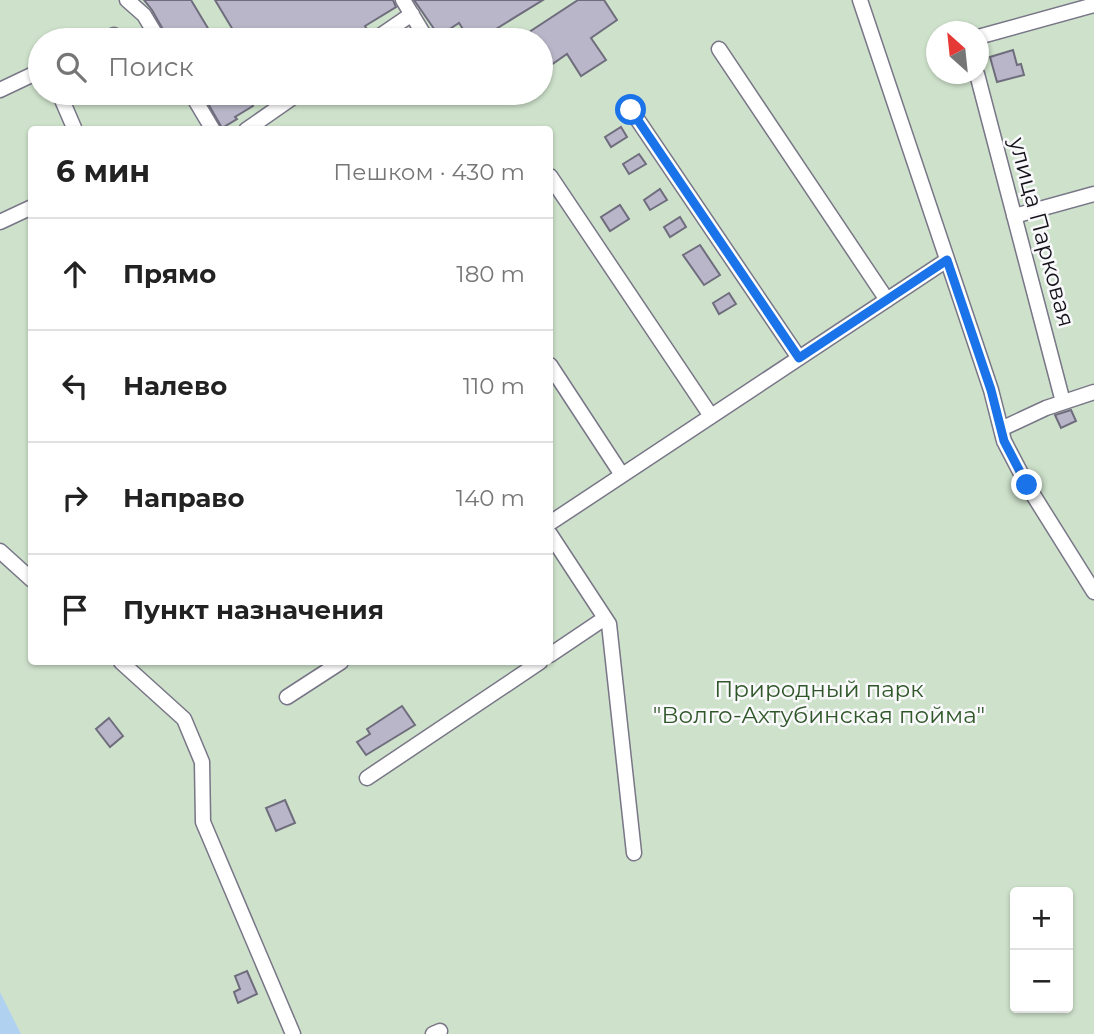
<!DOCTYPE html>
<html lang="ru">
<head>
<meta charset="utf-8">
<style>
	body { margin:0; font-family:Montserrat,sans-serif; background:#f2f2f2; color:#222 }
	.controls { position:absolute; right:21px; bottom:21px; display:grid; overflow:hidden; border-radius:7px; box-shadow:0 2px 5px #0004 }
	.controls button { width:63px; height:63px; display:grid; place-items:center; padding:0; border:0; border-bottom:2px solid #e0e0e0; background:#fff; color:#222; font:35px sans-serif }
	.compass { position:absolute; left:926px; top:21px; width:63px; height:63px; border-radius:50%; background:#fff; box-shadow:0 2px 5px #0004; rotate:333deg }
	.stop { position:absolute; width:21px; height:21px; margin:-16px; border:5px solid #1a73e8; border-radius:50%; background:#fff }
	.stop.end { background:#1a73e8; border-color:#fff; box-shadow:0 2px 7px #0008 }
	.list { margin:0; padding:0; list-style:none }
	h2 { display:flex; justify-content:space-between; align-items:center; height:91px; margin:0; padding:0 28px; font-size:30px }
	h2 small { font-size:23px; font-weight:400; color:#767676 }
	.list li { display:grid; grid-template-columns:46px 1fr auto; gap:21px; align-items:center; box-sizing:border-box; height:112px; padding:0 28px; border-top:2px solid #e0e0e0 }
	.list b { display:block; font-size:26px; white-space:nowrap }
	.list em { font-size:23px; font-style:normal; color:#767676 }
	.icon { flex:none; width:38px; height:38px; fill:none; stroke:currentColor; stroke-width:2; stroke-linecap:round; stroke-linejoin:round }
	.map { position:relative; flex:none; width:1094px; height:1034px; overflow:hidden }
	.search { position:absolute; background:#fff; box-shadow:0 2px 5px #0004; left:28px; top:28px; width:525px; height:77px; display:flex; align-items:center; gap:18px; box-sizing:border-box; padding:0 24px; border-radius:38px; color:#767676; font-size:26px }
	.panel { position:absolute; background:#fff; box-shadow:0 2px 5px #0004; left:28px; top:126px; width:525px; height:539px; border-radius:7px }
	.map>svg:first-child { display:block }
	.green { fill:#cee2cb; fill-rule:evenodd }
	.water { fill:#b0d1f0 }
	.building { fill:#b8b6c8; stroke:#6f6d7d; stroke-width:2 }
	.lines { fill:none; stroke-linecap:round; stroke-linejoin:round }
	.minor-casing { stroke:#787687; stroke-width:17 }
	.minor { stroke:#fff; stroke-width:14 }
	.route { stroke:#1a73e8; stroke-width:9 }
	.labels { text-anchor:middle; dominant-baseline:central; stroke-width:5; stroke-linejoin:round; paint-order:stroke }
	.street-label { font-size:23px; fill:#131218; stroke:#f9f9fc }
	.park-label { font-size:23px; fill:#305729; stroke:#f9f9fc }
</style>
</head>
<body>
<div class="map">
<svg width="1094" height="1034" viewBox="0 0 1094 1034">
	<rect width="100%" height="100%" fill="#f9f9fc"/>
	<!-- green -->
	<path class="green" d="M0,0H1094V1034H0ZM936,32H978V74H936ZM40,40H541V93H40ZM32,130H550V662H32ZM1015,892H1068V1008H1015Z"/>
	<!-- water -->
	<path class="water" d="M0,992L21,1034H0Z"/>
	<!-- building -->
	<path class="building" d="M144,0H191L215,40H169L152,10Z
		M215,0H393L396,7L365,26L368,31L354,40H239Z
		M414,0H543L478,40H470L459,23L439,36Z
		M578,0H604L617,20L591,38L606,60L581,76L567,54L541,72V40H517Z
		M1013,50L1017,65L1021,64L1024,75L997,82L990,57Z
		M202,93H246L253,106L235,117L237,119L222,128Z
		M621,127L627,137L611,147L605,137Z
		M639,154L646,164L629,174L623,164Z
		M660,189L667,200L650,210L644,200Z
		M620,205L629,219L610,231L601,217Z
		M680,217L686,227L670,237L664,227Z
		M700,245L720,275L704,285L683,255Z
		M729,293L736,304L719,314L713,303Z
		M1071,410L1076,421L1061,428L1055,415Z
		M402,706L415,725L366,755L357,742L370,734L367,729Z
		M109,718L123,736L110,747L96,729Z
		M285,800L295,823L276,831L266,808Z
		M247,971L257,994L238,1003L234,992L240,989L235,976Z"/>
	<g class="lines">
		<defs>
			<path id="minor" d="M127,0L144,15L159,40
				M403,0L426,38L430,40
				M860,0L991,390L1004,441L1027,485L1094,592
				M978,37L1094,5
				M103,40L114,35
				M374,40L412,14
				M719,49L887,300
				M977,74L1063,402
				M0,90L40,71
				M59,93L75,130
				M191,93L213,130
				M631,110L799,358
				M246,130L299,93
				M550,176L711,416
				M1014,216L1094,194
				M0,222L32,207
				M550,365L622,475
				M1001,429L1046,408L1094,392
				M550,523L947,260
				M550,534L609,624L634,853
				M0,551L32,580
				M550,655L605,618
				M121,662L184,719L202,762L203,822L293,1034
				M287,697L341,662
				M367,778L540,662
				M433,1034L440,1031"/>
		</defs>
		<!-- minor casing -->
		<use href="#minor" class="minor-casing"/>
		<!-- minor -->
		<use href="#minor" class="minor"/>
	</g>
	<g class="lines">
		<!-- route -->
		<path class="route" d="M631,110L799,358L947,260L991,390L1004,441L1027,485"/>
	</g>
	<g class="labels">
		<!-- street labels -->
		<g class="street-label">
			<text transform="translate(1042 232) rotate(75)">улица Парковая</text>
		</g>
		<!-- park labels -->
		<g class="park-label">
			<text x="819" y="689">Природный парк<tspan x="819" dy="26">"Волго-Ахтубинская пойма"</tspan></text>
		</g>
	</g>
</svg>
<div class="controls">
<button>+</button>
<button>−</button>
</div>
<svg class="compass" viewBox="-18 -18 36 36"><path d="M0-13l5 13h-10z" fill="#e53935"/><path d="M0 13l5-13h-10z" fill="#767676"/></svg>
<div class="stop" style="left:631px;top:110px"></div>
<div class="stop end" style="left:1027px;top:485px"></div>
<div class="search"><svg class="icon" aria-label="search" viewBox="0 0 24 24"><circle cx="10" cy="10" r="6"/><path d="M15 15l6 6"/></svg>Поиск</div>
<section class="panel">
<h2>6 мин<small>Пешком · 430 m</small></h2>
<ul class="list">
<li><svg class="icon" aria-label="ahead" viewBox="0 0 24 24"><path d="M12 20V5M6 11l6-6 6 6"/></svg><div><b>Прямо</b></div><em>180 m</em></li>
<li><svg class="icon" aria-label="left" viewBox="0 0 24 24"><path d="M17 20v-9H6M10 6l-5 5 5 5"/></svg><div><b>Налево</b></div><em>110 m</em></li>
<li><svg class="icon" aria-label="right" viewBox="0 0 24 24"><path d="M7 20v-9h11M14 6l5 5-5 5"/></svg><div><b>Направо</b></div><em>140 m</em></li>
<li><svg class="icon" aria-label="arrive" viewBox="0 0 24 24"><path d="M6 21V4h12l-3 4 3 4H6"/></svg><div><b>Пункт назначения</b></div></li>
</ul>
</section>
</div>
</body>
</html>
